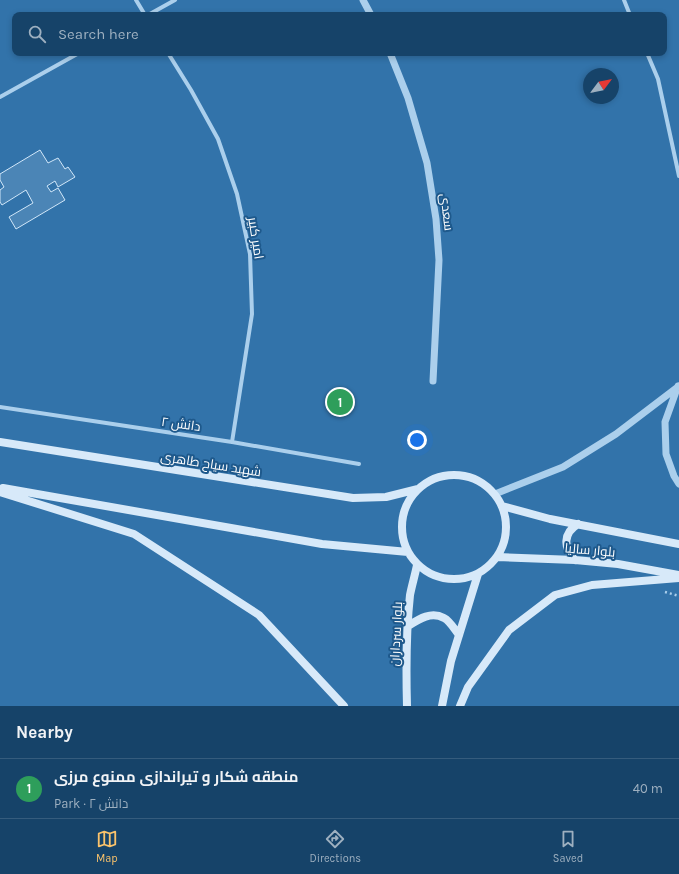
<!DOCTYPE html>
<html lang="en">
<head>
<meta charset="utf-8">
<style>
	body { margin:0; font-family:Karla,Cairo,sans-serif; background:#234e71; color:#f1f3f6 }
	.compass { position:absolute; left:583px; top:68px; width:36px; height:36px; border-radius:50%; background:#164369; box-shadow:0 2px 6px #0003; rotate:58deg }
	.you { position:absolute; left:417px; top:440px; width:14px; height:14px; margin:-10px; border:3px solid #fff; border-radius:50%; background:#1a73e8; box-shadow:0 0 0 6px #1a73e833 }
	.badge { display:grid; place-items:center; width:26px; height:26px; border-radius:50%; background:#fbc36b; color:#fff; font-size:13px; font-weight:700 }
	.pin { position:absolute; translate:-50% -50%; border:2px solid #fff; box-shadow:0 1px 4px #0006 }
	.list { margin:0; padding:0; list-style:none }
	h2 { display:flex; justify-content:space-between; align-items:center; height:52px; margin:0; padding:0 16px; font-size:17px }
	h2 small { font-size:13px; font-weight:400; color:#9eb0c0 }
	.list li { display:grid; grid-template-columns:26px 1fr auto; gap:12px; align-items:center; box-sizing:border-box; height:60px; padding:0 16px; border-top:1px solid #355c7d }
	.list b { display:block; font-size:15px; white-space:nowrap }
	.list p { margin:0; font-size:13px; white-space:nowrap; color:#9eb0c0 }
	.list em { font-size:13px; font-style:normal; color:#9eb0c0 }
	.icon { flex:none; width:22px; height:22px; fill:none; stroke:currentColor; stroke-width:2; stroke-linecap:round; stroke-linejoin:round }
	.map { position:relative; flex:none; width:679px; height:706px; overflow:hidden }
	.search { position:absolute; background:#164369; box-shadow:0 2px 6px #0003; left:12px; right:12px; top:12px; height:44px; display:flex; align-items:center; gap:10px; box-sizing:border-box; padding:0 14px; border-radius:8px; color:#9eb0c0; font-size:15px }
	.sheet { height:112px; background:#164369 }
	nav { display:flex; justify-content:space-around; align-items:center; box-sizing:border-box; height:56px; border-top:1px solid #355c7d; background:#164369; font-size:11px; color:#9eb0c0 }
	nav a { display:grid; justify-items:center; gap:2px }
	nav .on { color:#fbc36b }
	.map>svg:first-child { display:block }
	.green { fill:#3273aa; fill-rule:evenodd }
	.building { fill:#4b85b6; stroke:#d1e7f9 }
	.lines { fill:none; stroke-linecap:round; stroke-linejoin:round }
	.path { stroke:#abcfec; stroke-width:2.5; stroke-dasharray:2 3; stroke-linecap:butt }
	.minor { stroke:#abcfec; stroke-width:4 }
	.tertiary { stroke:#abcfec; stroke-width:7 }
	.secondary { stroke:#d7e9f9; stroke-width:8 }
	.labels { text-anchor:middle; dominant-baseline:central; stroke-width:4; stroke-linejoin:round; paint-order:stroke }
	.street-label { font-size:13px; fill:#fff; stroke:#1e598c }
</style>
</head>
<body>
<div class="map">
<svg width="679" height="706" viewBox="0 0 679 706">
	<rect width="100%" height="100%" fill="#1e598c"/>
	<!-- green -->
	<path class="green" d="M0,0H679V706H0ZM15,15H664V53H15ZM589,74H613V98H589Z"/>
	<!-- building -->
	<path class="building" d="M40,150L48,163L58,158L65,169L68,167L75,177L58,187L55,181L47,186L51,192L58,188L65,200L16,229L9,217L33,203L26,190L2,205L0,202V190L4,187L0,180V174Z"/>
	<g class="lines">
		<!-- path -->
		<path class="path" d="M665,592L679,596"/>
		<!-- minor -->
		<path class="minor" d="M136,0L145,15
			M624,0L630,15
			M148,15L175,0
			M168,53L191,90L218,139L237,194L250,254L252,314L232,442
			M647,53L658,79L679,176
			M0,97L79,53
			M0,407L232,442L359,464"/>
		<!-- tertiary -->
		<path class="tertiary" d="M363,0L371,15
			M390,53L408,98L427,163L436,219L439,260L433,381
			M678,386L665,422L666,454L674,476L679,484
			M495,494L563,467L616,434L679,386"/>
		<!-- secondary -->
		<path class="secondary" d="M0,442L353,498L386,497L418,489
			M402 527a52 52 0 1 1 104 0a52 52 0 1 1-104 0Z
			M3,488L322,544L408,552
			M0,492L134,534L259,615L344,706
			M502,506L550,519L679,544
			M498,557L575,560L618,564L679,575
			M575,560C563,548 563,533 578,524
			M408,626C419,619 431,611 444,618C450,621 455,630 459,635
			M407,706C406,669 406,632 410,595C412,585 415,575 417,565
			M442,706L451,661L478,574
			M460,706L468,687L509,630L555,595L592,585L679,578"/>
	</g>
	<g class="labels">
		<!-- street labels -->
		<g class="street-label">
			<text transform="translate(447 212) rotate(83)">سعدی</text>
			<text transform="translate(256 238) rotate(81)">امیر کبیر</text>
			<text transform="translate(181 424) rotate(8)">دانش ۲</text>
			<text transform="translate(211 464) rotate(9)">شهید سیاح طاهری</text>
			<text transform="translate(590 550) rotate(5)">بلوار سالیا</text>
			<text transform="translate(396 634) rotate(-87)">بلوار سرداران</text>
		</g>
	</g>
</svg>
<svg class="compass" viewBox="-18 -18 36 36"><path d="M0-13l5 13h-10z" fill="#e53935"/><path d="M0 13l5-13h-10z" fill="#9eb0c0"/></svg>
<div class="you"></div>
<div class="pin badge" style="left:340px;top:402px;background:#2e9e5b">1</div>
<div class="search"><svg class="icon" aria-label="search" viewBox="0 0 24 24"><circle cx="10" cy="10" r="6"/><path d="M15 15l6 6"/></svg>Search here</div>
</div>
<section class="sheet">
<h2>Nearby<small></small></h2>
<ul class="list">
<li><span class="badge" style="background:#2e9e5b">1</span><div><b>منطقه شکار و تیراندازی ممنوع مرزی</b><p>Park · دانش ۲</p></div><em>40 m</em></li>
</ul>
</section>
<nav>
<a class="on"><svg class="icon" aria-label="map" viewBox="0 0 24 24"><path d="M3 6l6-2 6 2 6-2v14l-6 2-6-2-6 2zM9 4v14M15 6v14"/></svg>Map</a>
<a><svg class="icon" aria-label="directions" viewBox="0 0 24 24"><path d="M12 3l9 9-9 9-9-9zM9 14v-3h6M13 9l2 2-2 2"/></svg>Directions</a>
<a><svg class="icon" aria-label="saved" viewBox="0 0 24 24"><path d="M7 4h10v16l-5-4-5 4z"/></svg>Saved</a>
</nav>
</body>
</html>
